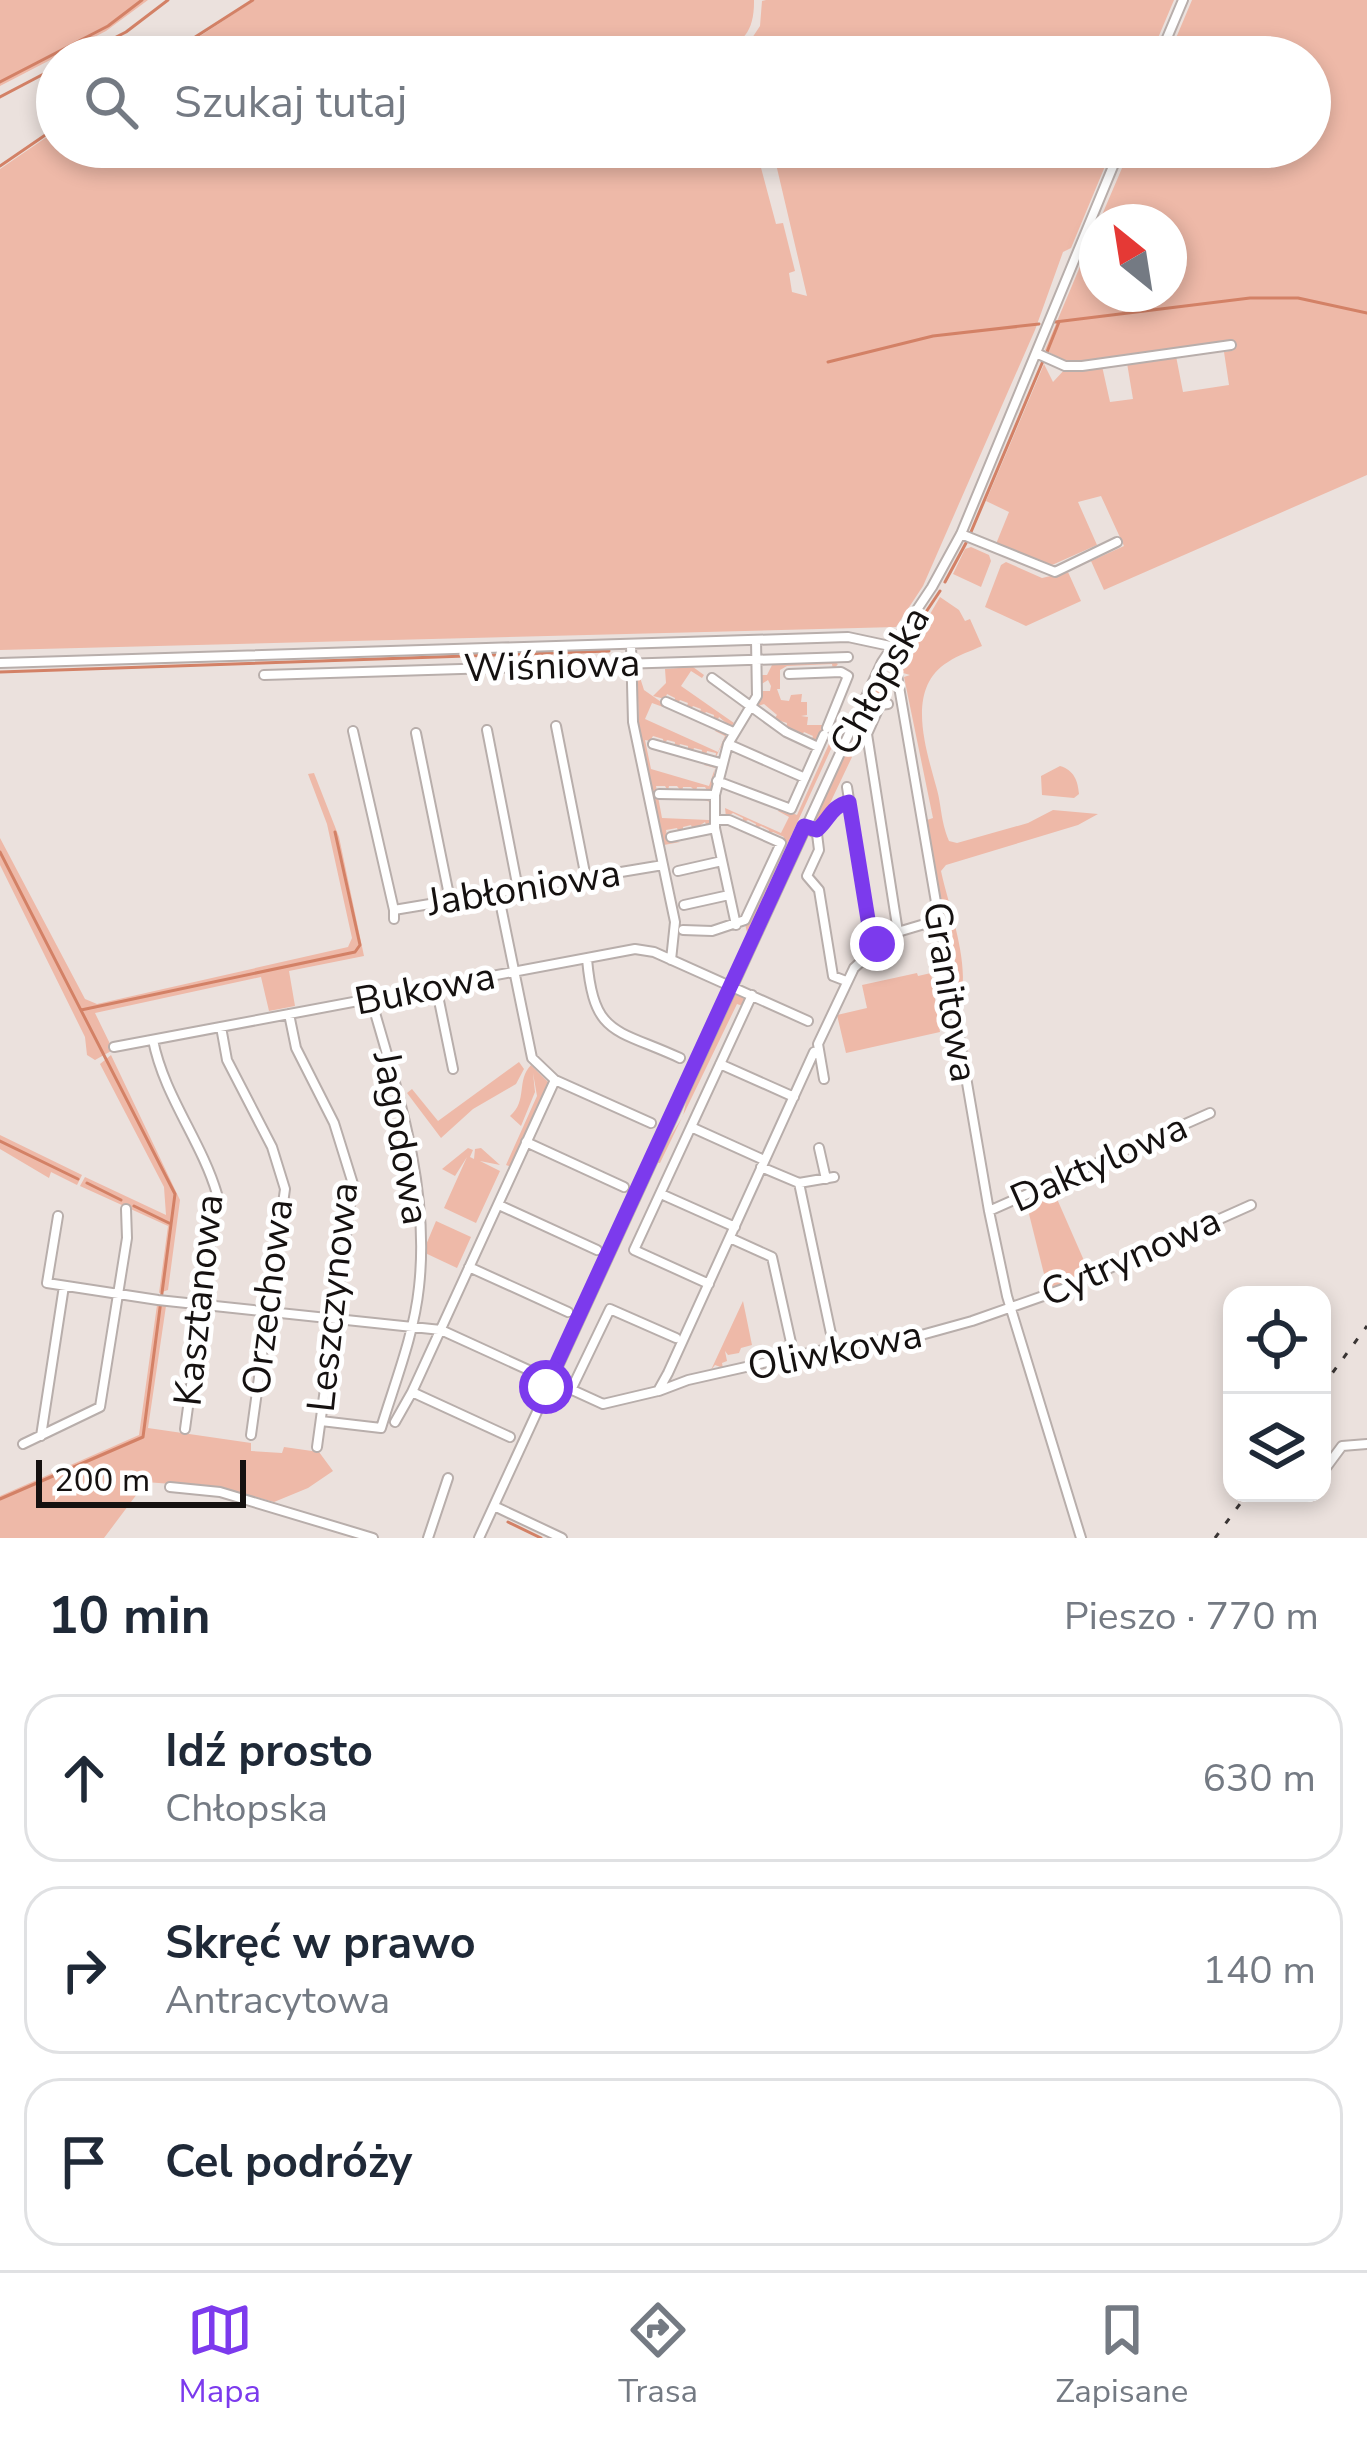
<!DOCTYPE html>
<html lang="pl">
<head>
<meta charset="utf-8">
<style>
	body { margin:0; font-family:"Nunito Sans",sans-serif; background:#f6f6f7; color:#1f2937 }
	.controls { position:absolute; right:36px; bottom:36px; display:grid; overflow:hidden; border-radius:24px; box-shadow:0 6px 18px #0003 }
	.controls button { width:108px; height:108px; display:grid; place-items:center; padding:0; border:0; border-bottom:3px solid #e0e1e3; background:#fff; color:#1f2937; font:60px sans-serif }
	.compass { position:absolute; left:1079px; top:204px; width:108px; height:108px; border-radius:50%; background:#fff; box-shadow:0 6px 18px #0003; rotate:330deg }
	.scale { position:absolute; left:36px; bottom:30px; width:210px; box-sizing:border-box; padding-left:12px; border:6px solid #151110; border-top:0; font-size:33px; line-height:42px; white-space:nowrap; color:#151110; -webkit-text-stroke:9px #fff; paint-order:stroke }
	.stop { position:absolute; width:36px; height:36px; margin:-27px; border:9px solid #7c3aed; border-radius:50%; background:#fff }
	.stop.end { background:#7c3aed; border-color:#fff; box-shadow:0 3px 12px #0008 }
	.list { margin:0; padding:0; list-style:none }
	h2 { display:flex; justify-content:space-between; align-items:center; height:156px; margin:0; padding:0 48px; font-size:51px }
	h2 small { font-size:39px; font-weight:400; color:#747a83 }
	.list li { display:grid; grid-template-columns:78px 1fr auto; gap:36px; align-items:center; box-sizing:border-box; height:168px; margin:0 24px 24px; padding:0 24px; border:3px solid #e0e1e3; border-radius:36px }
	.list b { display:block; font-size:45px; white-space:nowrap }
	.list p { margin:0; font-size:39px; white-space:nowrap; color:#747a83 }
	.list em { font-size:39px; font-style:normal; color:#747a83 }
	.icon { flex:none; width:66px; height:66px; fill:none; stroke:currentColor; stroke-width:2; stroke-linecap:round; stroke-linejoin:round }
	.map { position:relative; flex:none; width:1367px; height:1538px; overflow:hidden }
	.search { position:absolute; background:#fff; box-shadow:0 6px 18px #0003; left:36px; right:36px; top:36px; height:132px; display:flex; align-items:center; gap:30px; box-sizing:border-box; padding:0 42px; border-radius:66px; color:#747a83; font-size:45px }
	.sheet { height:732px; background:#fff }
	nav { display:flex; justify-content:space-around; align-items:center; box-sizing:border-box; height:168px; border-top:3px solid #e0e1e3; background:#fff; font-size:33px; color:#747a83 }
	nav a { display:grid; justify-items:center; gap:6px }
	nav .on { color:#7c3aed }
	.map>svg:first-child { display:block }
	.green { fill:#eeb9a8 }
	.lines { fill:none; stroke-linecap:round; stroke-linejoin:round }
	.stream { stroke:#d38166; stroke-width:3 }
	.minor-casing { stroke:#b8aeab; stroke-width:12 }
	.minor { stroke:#fff; stroke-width:8 }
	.rail { stroke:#3a3534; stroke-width:3; stroke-dasharray:6 12; stroke-linecap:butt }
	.route { stroke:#7c3aed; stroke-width:15 }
	.labels { text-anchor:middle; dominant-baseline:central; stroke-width:10; stroke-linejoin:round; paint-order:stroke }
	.street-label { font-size:39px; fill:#151110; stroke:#fff }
</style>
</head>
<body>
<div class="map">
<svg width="1367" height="1538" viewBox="0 0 1367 1538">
	<rect width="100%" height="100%" fill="#ebe1dd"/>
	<!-- green -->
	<path class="green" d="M0,0H148L106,31L0,86Z
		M255,0H754C755,62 707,46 660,57H168Z
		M766,0H1174L1150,57H748L746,47L760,26L762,1Z
		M1192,0H1367V475L1104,590L1091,561L1124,546L1101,496L1078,502L1097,545L1052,565L996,544L1009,512L986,501L1044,364L1053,382L1066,368L1102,366L1110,402L1133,399L1127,363L1176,356L1183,392L1229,385L1224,352L1234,350L1232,340L1085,364H1070L1045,350L1097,226V294H1169V222H1099L1131,147H1310V57H1168Z
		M57,130V147H767L768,153L746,165L760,164L776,224L783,223L795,271L789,273L792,292L807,296L772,147H1113L1071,248L1063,252L1035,330L923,586L896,627L0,650V169Z
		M971,547L989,555L991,561L981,587L953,574L965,549Z
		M1006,562L1042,578L1068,572L1081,601L1026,626L985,607L1001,565Z
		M940,597L959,610L965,621L970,619L982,646C971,651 958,655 948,662C905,688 926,749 936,786C942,806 940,819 949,841L957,843L1028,823L1053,810L1098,814L1078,825L946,865L941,871C948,904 971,966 960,997L946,901H940L927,820L933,818L904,677L910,675L903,673L902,662Z
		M833,661L838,664L833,670L832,664L787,666L780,670V689H777L781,700L789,701L791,695L802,694L801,702H807V715L801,716L808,717L807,725H825L823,730L837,736L747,932L745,924L752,916L784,837L773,832L767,834L769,830L761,826L754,829L756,824L748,820L742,823L743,818L733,813L726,817L725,808L781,833L789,817L778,811L780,808L797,815L833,735L821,732L818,740L811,741L813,736L804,732L801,736L786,729L787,723L774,719L777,715L764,704L758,706L761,691H770L771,686L768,680L760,685V675H767L773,663Z
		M693,667L704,675L702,678L691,671L681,686L734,723L731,727L719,717L717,722L713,720L714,715L706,712L703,716L699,714L701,709L693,706L690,710L686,708L688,703L680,700L677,704L674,703L675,698L667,694L665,699L653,696L666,683L665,669Z
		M637,668L644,690L664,704L663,707L652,703L645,719L718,752L725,736L715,731L717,728L726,734V736L715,759L716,753L707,751L706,756L701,755L702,750L694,748L692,753L688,751V746L680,744L678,749L674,748L675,742L667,740L664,745L663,739L653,736L650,741L645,740L651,769L709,786L715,768L704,765L705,762L715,767L712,789L708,792L705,787H697L696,792L691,787H683L682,792L677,786H669L668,791L665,786H656L662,818L709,820L710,802L699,798L711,801V826L707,827L705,822L693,830L691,825L683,827V832L679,833L677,828L666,830L668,841L680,842L664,845L639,726Z
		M876,684L887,687L880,694L854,755L849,753L852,757L823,818L816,826L812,825Z
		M1060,766C1074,770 1078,781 1079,794L1074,798L1042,795L1041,776Z
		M314,773L339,837L364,956L289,971L295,1006L269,1011L261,977L95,1013L113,1050L95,1060L87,1055L85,1037L0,865V838L85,999L97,1004L348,947L352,938L327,824L308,774Z
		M917,973L918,976L931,973L940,1032L846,1053L837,1015L867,1008L862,985Z
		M736,994L746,997L743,1006L737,1004L660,1163L655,1162L683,1116L689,1088L731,997Z
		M111,1055L180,1200L168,1290L159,1293L168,1226L80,1186L85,1177L166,1215L164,1187L100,1064Z
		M519,1062L524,1069L516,1084L473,1109L441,1138L407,1093L412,1089L438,1121Z
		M531,1065L549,1083L511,1167L506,1165L537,1096L533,1073L535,1092L521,1126L510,1116C528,1101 516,1080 531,1065Z
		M0,1135L82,1175L77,1185L51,1172L49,1178L0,1149Z
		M468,1148L473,1150L470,1157L474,1159L475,1149L481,1148L500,1165L480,1161L500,1171L476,1223L444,1208L467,1157L455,1176L442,1169Z
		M1054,1192L1089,1272L1048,1290L1026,1202Z
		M436,1221L471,1237L457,1268L423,1252Z
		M743,1301L752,1345L741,1348L739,1353L728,1355L725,1351L727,1361L722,1363L723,1368L715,1365L711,1370Z
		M157,1305L166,1306L148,1428L251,1443V1451L282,1453L284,1447L319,1452L333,1471L308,1488L274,1502L222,1488L146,1482L104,1538H0V1496L139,1435Z"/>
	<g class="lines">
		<!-- stream -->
		<path class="stream" d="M77,57L126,32L168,0
			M164,57L253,0
			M0,82L108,26L142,0
			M0,97L57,67
			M0,166L57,127
			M1055,322L1250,298H1298L1367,313
			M1047,352L1059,322
			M828,362L933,336L1039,324
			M971,532L1043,361
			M945,582L966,543
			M912,633L940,591
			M0,672L609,651
			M0,852L175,1194L143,1437L0,1499
			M81,1010L355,952L360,945L335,832
			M0,1141L78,1179
			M87,1183L121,1200
			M134,1206L171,1224
			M508,1522L541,1538"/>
		<defs>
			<path id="minor" d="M1159,57L1183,0
				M1036,353L1065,366H1082L1231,345
				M961,534L1055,572L1117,542
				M895,642L897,675L989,1211L1007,1296L1081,1538
				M631,645L633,722L675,922L671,960
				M0,663L848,637L890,646
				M789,674L841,672L848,676L827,728
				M264,675L848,657
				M712,678L786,732L818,747
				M666,702L733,732
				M888,704L880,705L867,734L898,932
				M556,726L586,878
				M487,730L518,889
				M353,731L394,910
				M416,733L450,900
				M653,744L720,763
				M728,744L805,778
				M717,781L791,809L824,735
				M847,787L870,931L877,944
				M659,794L715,795
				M804,826L817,834L819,850L807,876L819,890L833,976L846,981
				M815,831L835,808L849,803
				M671,837L715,828
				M678,871L722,861
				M498,892L532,1058L555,1080L651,1123
				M684,905L729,895
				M394,919V910L663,865
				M736,925L715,828V795L728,744L757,696L756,640
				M683,930L712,931L745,920L781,843L729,820H715
				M587,959C594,1037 615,1028 680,1058
				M436,986L453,1069
				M289,1014L296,1048L334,1123L353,1184L317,1447
				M221,1027L227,1060L272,1147L285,1189L251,1435
				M153,1040C164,1096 201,1140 217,1194L185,1429
				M114,1047L635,949L654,952L808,1021
				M720,1064L794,1097
				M824,1079L818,1044L854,968L891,934L938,920
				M691,1127L764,1160
				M526,1142L624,1187
				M819,1148L826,1179
				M761,1167L799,1183L834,1348
				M799,1183L834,1177
				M661,1194L735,1227
				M499,1205L597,1250
				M989,1211L1210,1113
				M58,1216L47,1283L158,1300L441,1330L603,1404L658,1391L668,1373L814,1052
				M730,1238L772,1257L794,1356
				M469,1267L568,1312
				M709,1284L634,1250L752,995
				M571,1390L610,1309L676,1338
				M659,1391L688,1380L794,1356L871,1340L896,1342L972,1321L1063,1289L1251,1205
				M412,1392L510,1437
				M321,1421L381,1428C395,1382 414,1335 419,1287C430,1188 398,1093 371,999
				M395,1422L412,1392L555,1080
				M41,1436L64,1286
				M23,1444L100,1407L127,1238L126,1209
				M1325,1469L1342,1446L1367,1444
				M170,1487L220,1492L373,1538
				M494,1506L562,1538
				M428,1538L448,1478
				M479,1538L882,662L932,587L961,534L1121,147"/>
		</defs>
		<!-- minor casing -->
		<use href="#minor" class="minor-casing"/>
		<!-- minor -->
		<use href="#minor" class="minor"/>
		<!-- rail -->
		<path class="rail" d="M1322,1387L1367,1326
			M1215,1538L1248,1493"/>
	</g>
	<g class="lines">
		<!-- route -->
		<path class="route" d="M546,1387L804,826L817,830C829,820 831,806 849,802L870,932L877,944"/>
	</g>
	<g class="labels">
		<!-- street labels -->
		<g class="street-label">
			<text transform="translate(552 666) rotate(-2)">Wiśniowa</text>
			<text transform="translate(880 681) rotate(-61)">Chłopska</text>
			<text transform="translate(524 888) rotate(-9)">Jabłoniowa</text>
			<text transform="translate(425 989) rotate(-11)">Bukowa</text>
			<text transform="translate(950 992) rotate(81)">Granitowa</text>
			<text transform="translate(401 1138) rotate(80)">Jagodowa</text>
			<text transform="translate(1099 1163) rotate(-24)">Daktylowa</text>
			<text transform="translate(1131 1257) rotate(-24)">Cytrynowa</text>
			<text transform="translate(268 1297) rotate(-83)">Orzechowa</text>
			<text transform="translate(333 1297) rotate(-84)">Leszczynowa</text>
			<text transform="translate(199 1300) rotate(-84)">Kasztanowa</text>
			<text transform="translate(835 1351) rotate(-11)">Oliwkowa</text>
		</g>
	</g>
</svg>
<div class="controls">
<button><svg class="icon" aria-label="locate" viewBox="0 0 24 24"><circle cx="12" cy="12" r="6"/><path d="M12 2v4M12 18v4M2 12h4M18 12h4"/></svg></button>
<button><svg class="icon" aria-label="layers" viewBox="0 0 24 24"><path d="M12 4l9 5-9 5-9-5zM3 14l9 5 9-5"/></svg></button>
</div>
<svg class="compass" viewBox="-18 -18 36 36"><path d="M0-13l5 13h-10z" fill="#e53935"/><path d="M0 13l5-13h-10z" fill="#747a83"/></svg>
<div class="scale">200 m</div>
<div class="stop" style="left:546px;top:1387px"></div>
<div class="stop end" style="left:877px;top:944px"></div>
<div class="search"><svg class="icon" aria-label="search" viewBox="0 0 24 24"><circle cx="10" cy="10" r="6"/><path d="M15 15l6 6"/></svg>Szukaj tutaj</div>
</div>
<section class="sheet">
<h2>10 min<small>Pieszo · 770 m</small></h2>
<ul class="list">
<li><svg class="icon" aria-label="ahead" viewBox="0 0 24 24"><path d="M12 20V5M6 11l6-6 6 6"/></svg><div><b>Idź prosto</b><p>Chłopska</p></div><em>630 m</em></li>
<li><svg class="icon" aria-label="right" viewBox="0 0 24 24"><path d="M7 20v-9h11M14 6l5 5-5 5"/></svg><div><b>Skręć w prawo</b><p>Antracytowa</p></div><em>140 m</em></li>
<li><svg class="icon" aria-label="arrive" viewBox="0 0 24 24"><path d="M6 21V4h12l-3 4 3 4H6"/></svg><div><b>Cel podróży</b></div></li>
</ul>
</section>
<nav>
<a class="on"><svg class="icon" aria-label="map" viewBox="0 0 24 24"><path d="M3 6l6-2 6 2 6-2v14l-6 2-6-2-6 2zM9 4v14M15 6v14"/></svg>Mapa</a>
<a><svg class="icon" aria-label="directions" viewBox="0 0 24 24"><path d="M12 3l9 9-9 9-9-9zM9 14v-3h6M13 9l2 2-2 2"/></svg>Trasa</a>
<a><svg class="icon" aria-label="saved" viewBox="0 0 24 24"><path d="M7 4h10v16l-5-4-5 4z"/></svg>Zapisane</a>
</nav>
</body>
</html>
